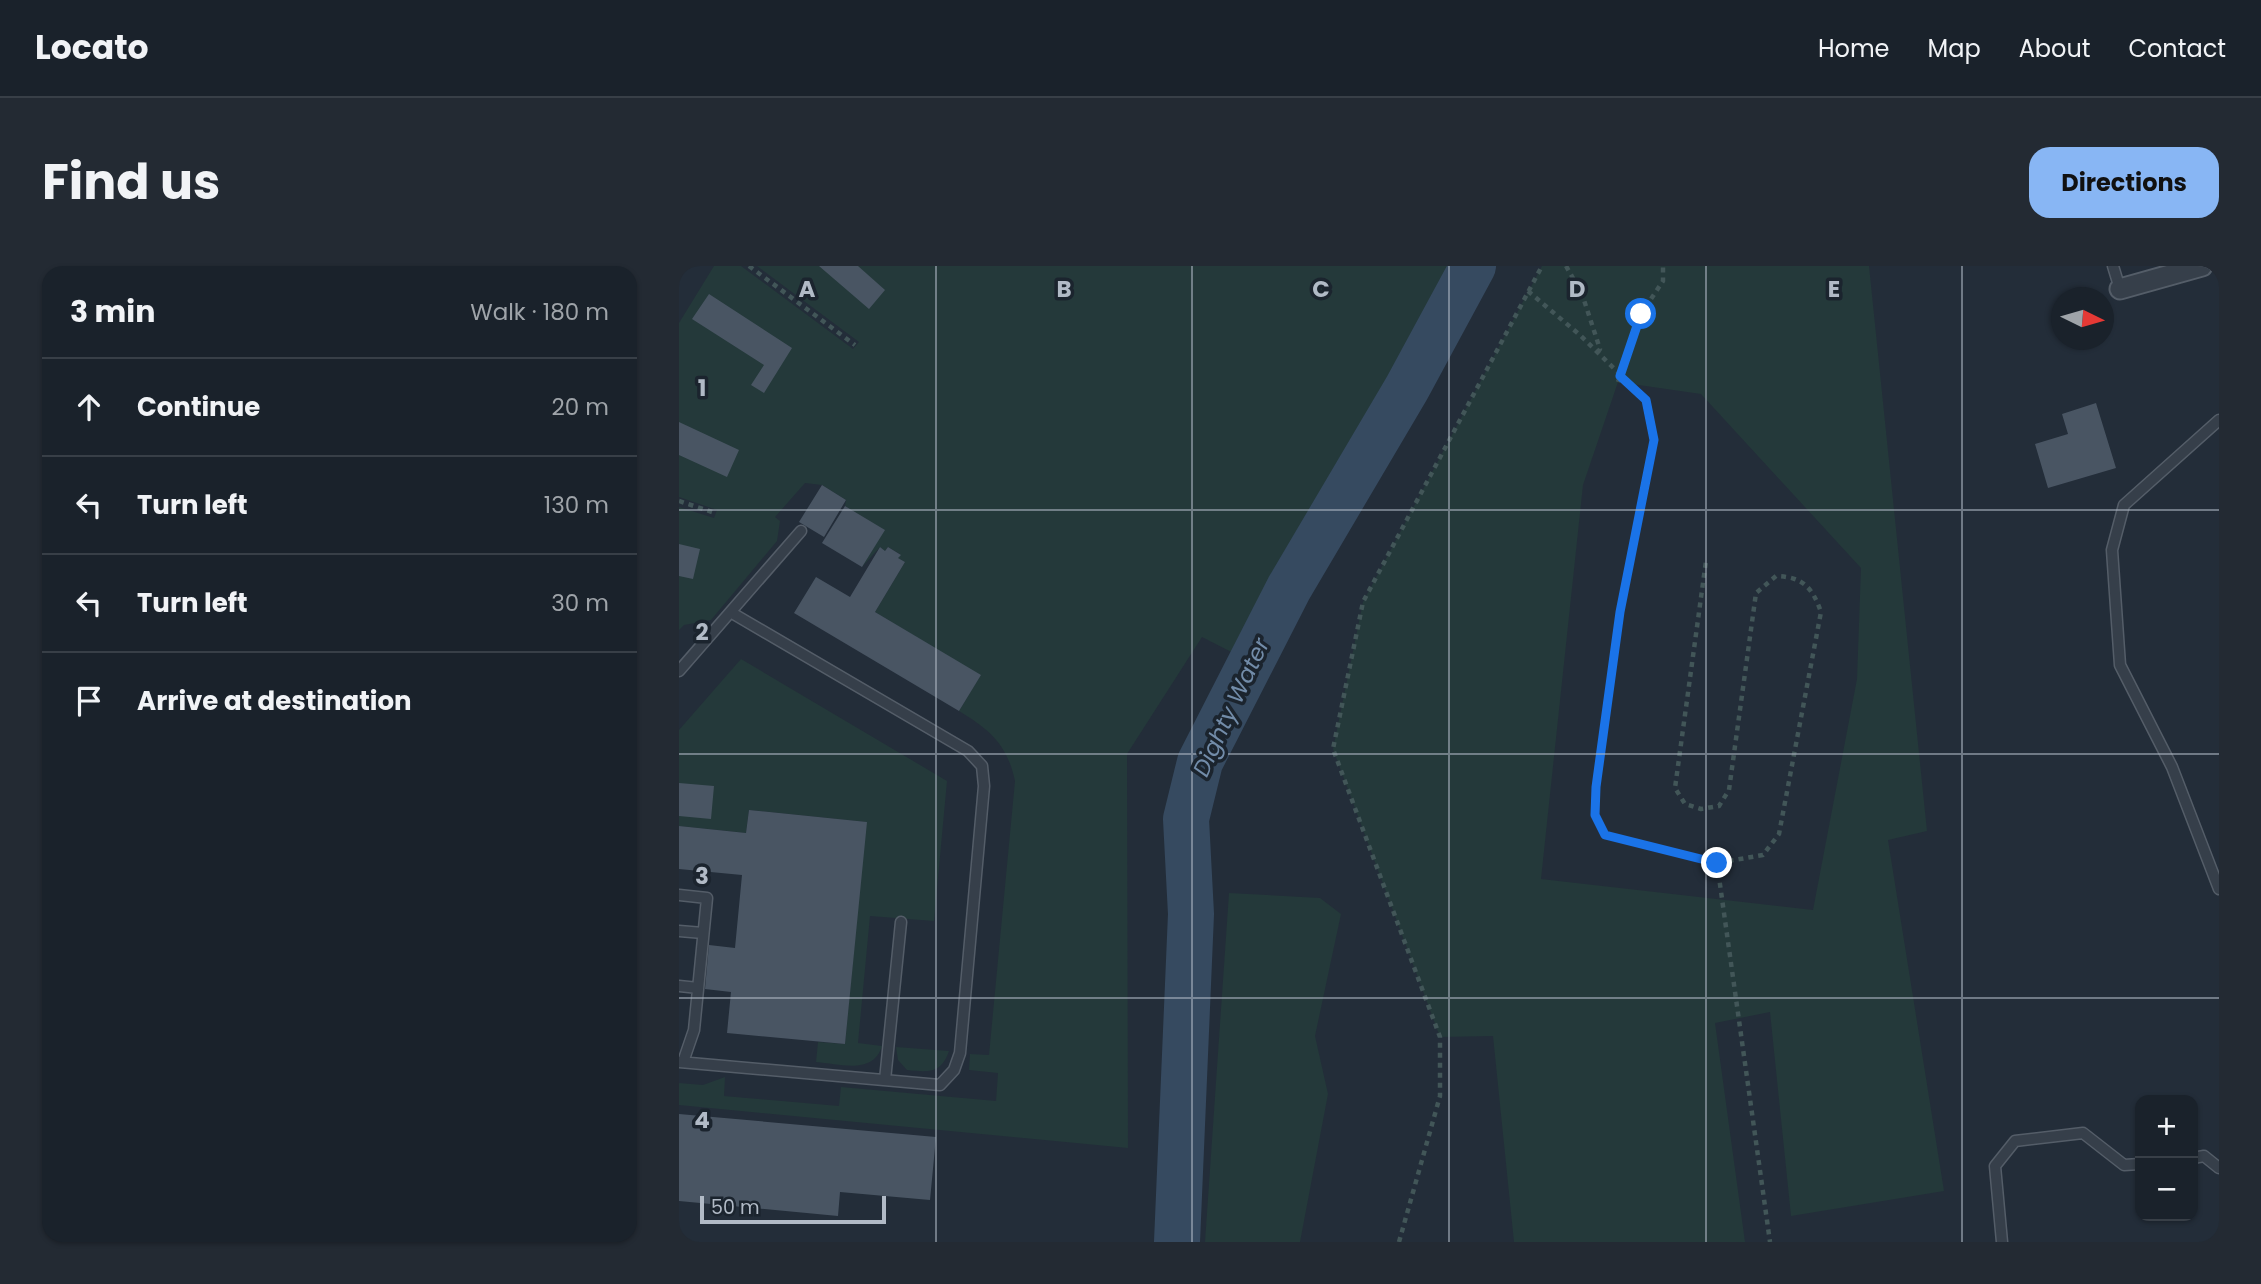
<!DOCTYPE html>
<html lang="en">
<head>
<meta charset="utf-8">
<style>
	body { margin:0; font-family:Poppins,sans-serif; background:#232a33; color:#f1f3f6 }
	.controls { position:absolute; right:21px; bottom:21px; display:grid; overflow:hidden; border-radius:14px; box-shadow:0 2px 5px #0004 }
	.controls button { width:63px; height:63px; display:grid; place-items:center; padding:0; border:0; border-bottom:2px solid #383f47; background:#1a222b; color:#f1f3f6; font:35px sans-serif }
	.compass { position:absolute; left:1372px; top:21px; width:63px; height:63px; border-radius:50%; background:#1a222b; box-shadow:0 2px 5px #0004; rotate:95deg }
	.scale { position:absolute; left:21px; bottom:18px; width:186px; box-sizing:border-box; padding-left:7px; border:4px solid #b1bac6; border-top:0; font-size:19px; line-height:24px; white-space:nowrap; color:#b1bac6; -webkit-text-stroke:5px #1b242e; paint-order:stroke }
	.stop { position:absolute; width:21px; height:21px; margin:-16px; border:5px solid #1a73e8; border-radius:50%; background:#fff }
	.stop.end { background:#1a73e8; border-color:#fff; box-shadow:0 2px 7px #0008 }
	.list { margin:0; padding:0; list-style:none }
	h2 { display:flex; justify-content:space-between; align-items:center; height:91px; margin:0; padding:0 28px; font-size:30px }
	h2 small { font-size:23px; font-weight:400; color:#9fa4a9 }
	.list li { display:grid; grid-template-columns:46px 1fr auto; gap:21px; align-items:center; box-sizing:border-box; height:98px; padding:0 28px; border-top:2px solid #383f47 }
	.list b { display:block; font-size:26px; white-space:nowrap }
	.list em { font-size:23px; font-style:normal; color:#9fa4a9 }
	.icon { flex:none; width:38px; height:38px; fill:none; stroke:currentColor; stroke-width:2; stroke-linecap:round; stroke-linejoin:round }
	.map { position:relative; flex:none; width:1540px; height:976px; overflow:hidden; border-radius:21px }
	header { display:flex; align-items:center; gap:42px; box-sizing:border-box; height:98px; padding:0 35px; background:#1a222b; border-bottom:2px solid #383f47 }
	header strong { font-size:33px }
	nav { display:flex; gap:38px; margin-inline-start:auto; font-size:24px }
	.intro { display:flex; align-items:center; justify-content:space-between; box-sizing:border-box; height:168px; padding:0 42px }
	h1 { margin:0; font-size:49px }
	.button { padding:18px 32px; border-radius:21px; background:#88b6f4; color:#111; font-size:24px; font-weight:700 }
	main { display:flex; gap:42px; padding:0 42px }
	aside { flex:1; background:#1a222b; border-radius:21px; box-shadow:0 2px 5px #0004 }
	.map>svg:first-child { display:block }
	.green { fill:#24393a; fill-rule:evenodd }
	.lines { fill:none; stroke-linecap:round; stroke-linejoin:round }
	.river { stroke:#364a60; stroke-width:46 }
	.building { fill:#495563 }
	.lane-casing { stroke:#545d68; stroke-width:13 }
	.street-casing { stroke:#545d68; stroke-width:23 }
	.path { stroke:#425658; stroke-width:4.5; stroke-dasharray:5 5; stroke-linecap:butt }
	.lane { stroke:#363f4a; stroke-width:10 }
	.street { stroke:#363f4a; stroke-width:19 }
	.route { stroke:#1a73e8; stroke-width:9 }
	.grid { fill:none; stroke:#b1bac6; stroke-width:2; stroke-opacity:0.55 }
	.labels { text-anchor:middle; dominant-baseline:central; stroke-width:7; stroke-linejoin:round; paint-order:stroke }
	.water-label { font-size:23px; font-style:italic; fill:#728ca9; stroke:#1b242e }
	.grid-label { font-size:23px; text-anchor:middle; font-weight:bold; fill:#b1bac6; stroke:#1b242e; stroke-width:7; stroke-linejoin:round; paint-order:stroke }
</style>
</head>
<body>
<header>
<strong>Locato</strong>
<nav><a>Home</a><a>Map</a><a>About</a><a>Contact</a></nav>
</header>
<div class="intro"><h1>Find us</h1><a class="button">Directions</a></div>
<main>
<aside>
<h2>3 min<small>Walk · 180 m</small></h2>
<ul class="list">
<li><svg class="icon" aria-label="ahead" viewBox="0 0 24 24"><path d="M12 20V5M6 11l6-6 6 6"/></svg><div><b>Continue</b></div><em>20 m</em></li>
<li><svg class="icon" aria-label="left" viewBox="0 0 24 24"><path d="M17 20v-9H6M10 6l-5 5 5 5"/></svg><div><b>Turn left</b></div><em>130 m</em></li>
<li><svg class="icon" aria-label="left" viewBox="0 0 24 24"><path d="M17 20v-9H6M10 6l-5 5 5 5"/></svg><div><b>Turn left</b></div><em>30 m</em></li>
<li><svg class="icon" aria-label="arrive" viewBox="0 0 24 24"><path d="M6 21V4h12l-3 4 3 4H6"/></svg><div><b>Arrive at destination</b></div></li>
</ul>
</aside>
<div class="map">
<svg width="1540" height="976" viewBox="0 0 1540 976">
	<rect width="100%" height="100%" fill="#232d39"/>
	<!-- green -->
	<path class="green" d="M35,0H62L174,83L180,76L78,0H794C722,133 641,261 572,396L523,371L448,488L449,882L0,839V817L24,819L46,811L45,830L160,840L162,821L317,835L319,807L290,804L291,788L310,789L336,515C328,478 311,464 280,445L301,410L196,346L226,296L219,292L221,288L209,281L206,285L201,281L183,301L205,264L166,240L167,234L143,219L126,217L96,251L101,255L98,275L32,354L5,359L0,364V241L35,252L38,244L0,231V57Z
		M863,0H1190L1248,565L1209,574L1265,925L1112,950L1091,746L1036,757L1066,976H835L814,770L761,771L654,483L684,336ZM939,116L1022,128L1182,302L1178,413L1134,644L862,613L904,219Z
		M62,393L268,515L255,655L191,650L179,777L203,780C194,809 162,798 137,796L139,776L166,778L187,556L70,544L67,567L0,560V464Z
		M550,627L641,632L662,648L636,770L649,828L621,976H526Z
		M217,781L270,785C262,808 250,806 228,804L219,794Z"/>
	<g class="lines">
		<!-- river -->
		<path class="river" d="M498,976L512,648L507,553L521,496L610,322L728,122L794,0"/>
	</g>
	<!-- building -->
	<path class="building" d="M140,0H179L206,24L190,43Z
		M30,28L113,82L85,127L72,119L85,99L13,53Z
		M1417,137L1437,202L1369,222L1356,178L1389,168L1383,148Z
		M0,156L60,184L48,211L0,189Z
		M143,219L167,234L145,271L120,256Z
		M166,240L206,264L183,301L143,277Z
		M0,278L21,283L14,313L0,310Z
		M201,281L206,285L209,281L222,289L219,292L226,296L196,346L302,409L280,445L115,347L137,311L171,331Z
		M0,517L35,520L32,553L0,550Z
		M70,544L188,556L166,778L48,767L52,726L26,723L30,679L56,682L63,609L0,603V560L67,567Z
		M0,848L257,871L251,934L161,926L159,950L0,935Z"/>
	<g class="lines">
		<defs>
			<path id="lane" d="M1434,0L1441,23
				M1540,154L1445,239L1433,284L1441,399L1493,501L1540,623
				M0,405L122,265
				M0,629L28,632L15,764L4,796
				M0,665L24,667
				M0,720L19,722
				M0,796L261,819L275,804L281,787L305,520L303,500L289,485L53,347
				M206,814L222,656
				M1514,892L1525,890L1540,902
				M1323,976L1316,900L1336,875L1404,867L1445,899L1461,898"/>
			<path id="street" d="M1441,23L1523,0"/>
		</defs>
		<!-- lane casing -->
		<use href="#lane" class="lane-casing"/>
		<!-- street casing -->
		<use href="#street" class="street-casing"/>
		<!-- path -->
		<path class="path" d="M70,0L176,79
			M887,0L903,28L921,83L919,86
			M849,25L902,70L967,134L975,174L941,347L917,521V549L926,568L1038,597L1084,589L1100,568L1142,346C1133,321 1124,311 1097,310L1077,327L1050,524L1040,540L1022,543L1006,538L996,522L1027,295
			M939,116L962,48L984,15V0
			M0,235L33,246
			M1038,597L1091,976
			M720,976L761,830V771L654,483L684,336L863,0"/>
		<!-- lane -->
		<use href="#lane" class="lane"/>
		<!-- street -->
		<use href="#street" class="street"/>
	</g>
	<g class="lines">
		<!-- route -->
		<path class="route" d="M962,48L941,110L967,134L975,174L941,346L917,521L916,549L926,569L1038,597"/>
	</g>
	<!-- grid -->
	<path class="grid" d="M257,0V976M513,0V976M770,0V976M1027,0V976M1283,0V976M0,244H1540M0,488H1540M0,732H1540"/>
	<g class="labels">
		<!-- water labels -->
		<g class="water-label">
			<text transform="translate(552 441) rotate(-65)">Dighty Water</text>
		</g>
	</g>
	<g class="grid-label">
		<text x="128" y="31">A</text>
		<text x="385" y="31">B</text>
		<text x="642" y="31">C</text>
		<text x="898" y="31">D</text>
		<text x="1155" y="31">E</text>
		<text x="23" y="130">1</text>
		<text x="23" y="374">2</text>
		<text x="23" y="618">3</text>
		<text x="23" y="862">4</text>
	</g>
</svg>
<div class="controls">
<button>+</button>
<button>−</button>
</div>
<svg class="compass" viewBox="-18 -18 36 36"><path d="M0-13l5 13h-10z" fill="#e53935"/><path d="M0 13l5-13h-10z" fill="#9fa4a9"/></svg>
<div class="scale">50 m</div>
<div class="stop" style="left:962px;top:48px"></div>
<div class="stop end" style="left:1038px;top:597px"></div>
</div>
</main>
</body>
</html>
